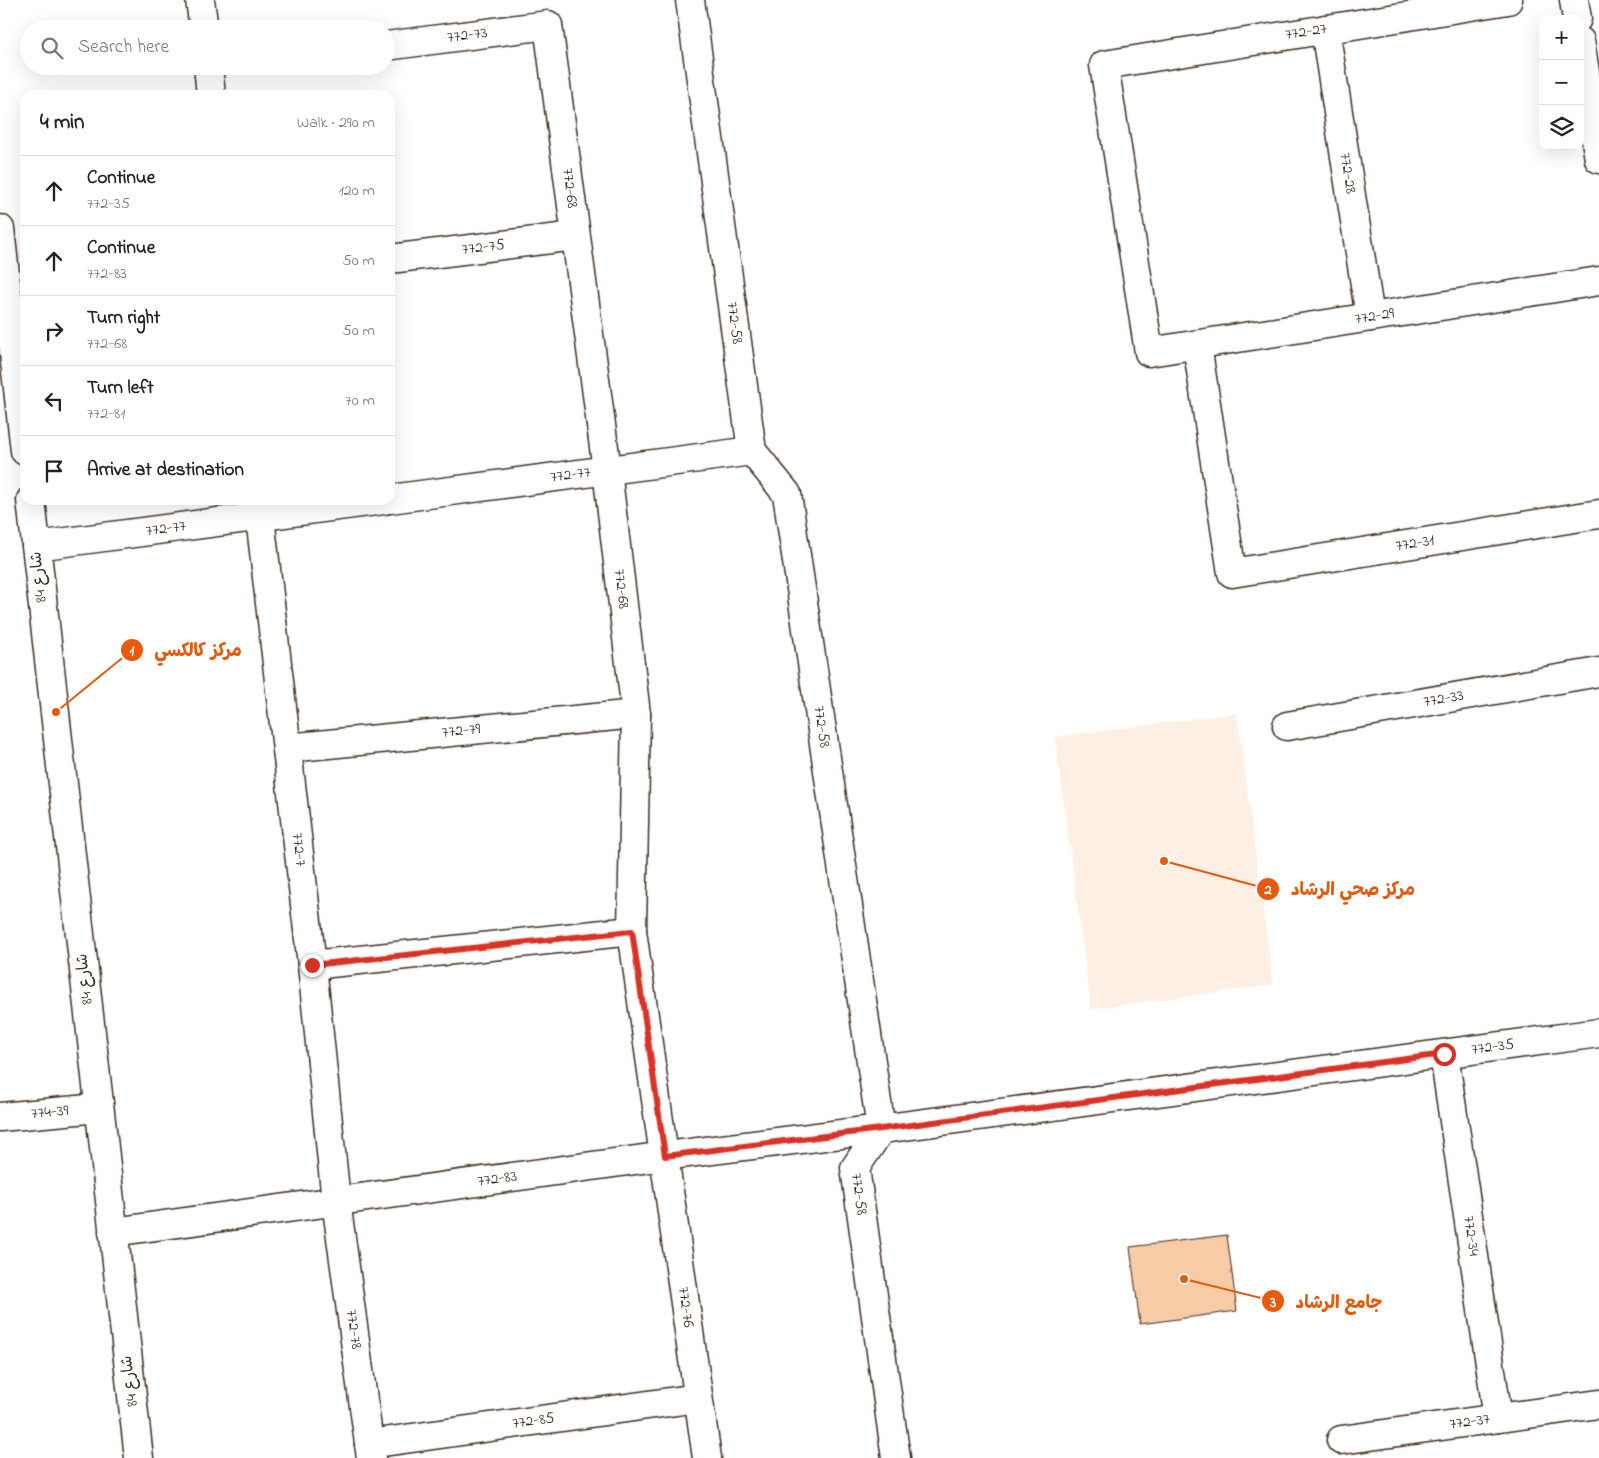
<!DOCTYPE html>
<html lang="en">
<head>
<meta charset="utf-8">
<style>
	body { margin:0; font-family:"Indie Flower","Playpen Sans Arabic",sans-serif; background:#f6f6f6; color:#222 }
	.controls { position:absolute; right:15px; top:15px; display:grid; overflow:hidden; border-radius:10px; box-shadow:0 5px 20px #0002 }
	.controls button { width:45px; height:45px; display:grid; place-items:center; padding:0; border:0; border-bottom:1px solid #e0e0e0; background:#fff; color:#222; font:25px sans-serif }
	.stop { position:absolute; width:15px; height:15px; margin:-11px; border:4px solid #d93025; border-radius:50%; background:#fff }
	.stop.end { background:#d93025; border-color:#fff; box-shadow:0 1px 5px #0008 }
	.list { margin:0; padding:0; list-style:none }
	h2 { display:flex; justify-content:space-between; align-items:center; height:65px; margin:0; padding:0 20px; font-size:21px }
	h2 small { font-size:16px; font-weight:400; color:#767676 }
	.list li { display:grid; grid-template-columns:32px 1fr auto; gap:15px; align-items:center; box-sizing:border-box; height:70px; padding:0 20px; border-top:1px solid #e0e0e0 }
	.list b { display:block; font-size:19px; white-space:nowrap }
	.list p { margin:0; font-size:16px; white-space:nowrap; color:#767676 }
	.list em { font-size:16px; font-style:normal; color:#767676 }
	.icon { flex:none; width:28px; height:28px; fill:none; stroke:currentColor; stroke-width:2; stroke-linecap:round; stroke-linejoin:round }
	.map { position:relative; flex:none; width:1599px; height:1458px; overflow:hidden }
	.search { position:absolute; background:#fff; box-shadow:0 5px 20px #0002; left:20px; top:20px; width:375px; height:55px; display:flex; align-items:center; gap:12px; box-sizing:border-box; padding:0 18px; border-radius:28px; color:#767676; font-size:19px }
	.panel { position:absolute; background:#fff; box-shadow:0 5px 20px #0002; left:20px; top:90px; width:375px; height:415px; border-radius:15px }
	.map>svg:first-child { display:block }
	.built { fill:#fdefe4 }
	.building { fill:#f7cba6; stroke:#3b2a1e }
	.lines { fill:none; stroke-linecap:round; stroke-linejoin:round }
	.minor-casing { stroke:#3b2a1e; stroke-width:31 }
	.minor { stroke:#fff; stroke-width:28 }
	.route { stroke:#d93025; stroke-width:6 }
	.labels { text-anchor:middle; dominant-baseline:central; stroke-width:4.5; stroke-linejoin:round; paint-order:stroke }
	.street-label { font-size:16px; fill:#3b2a1e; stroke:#fff }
	.leader { fill:none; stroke:#e8590c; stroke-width:2 }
	.callout-dot { fill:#e8590c; stroke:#fff; stroke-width:2 }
	.mark-label { font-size:15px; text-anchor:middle; font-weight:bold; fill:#fff }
	.callout-label { font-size:18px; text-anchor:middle; font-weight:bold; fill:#e8590c; stroke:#fff; stroke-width:4.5; stroke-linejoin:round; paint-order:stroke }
</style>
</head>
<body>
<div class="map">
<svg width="1599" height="1458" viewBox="0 0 1599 1458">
	<rect width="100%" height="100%" fill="#fff"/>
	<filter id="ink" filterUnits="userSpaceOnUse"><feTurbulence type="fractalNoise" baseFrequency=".02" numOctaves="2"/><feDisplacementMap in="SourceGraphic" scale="10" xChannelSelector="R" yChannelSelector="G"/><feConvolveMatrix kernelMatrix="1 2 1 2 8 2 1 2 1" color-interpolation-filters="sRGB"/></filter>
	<g filter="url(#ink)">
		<!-- built -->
		<path class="built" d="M1237,713L1273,985L1091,1009L1055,737Z"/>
		<!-- building -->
		<path class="building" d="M1227,1235L1237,1311L1140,1324L1130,1247Z"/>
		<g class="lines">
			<defs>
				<g id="minor">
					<path d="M200,0L204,29"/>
					<path id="s1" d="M690,0L752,451L787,494L881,1129L855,1168L896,1458"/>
					<path id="s2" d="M1508,0L1104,65L1149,352L1599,281"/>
					<path d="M1574,0L1577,19"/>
					<path id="s3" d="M1325,29L1370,317"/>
					<path d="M1580,41L1599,159"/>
					<path id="s4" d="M386,46L548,25L607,470L636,714L632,931L707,1458"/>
					<path d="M208,66L211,95"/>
					<path d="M0,229L25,451"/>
					<path id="s5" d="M390,259L575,236"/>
					<path id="s6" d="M1197,345L1232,573L1599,514"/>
					<path id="s7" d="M390,499L752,451"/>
					<path d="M31,500L139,1458"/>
					<path id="s8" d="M258,500L312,965L336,1201L371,1458"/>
					<path id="s9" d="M36,546L384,500"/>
					<path id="s10" d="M1287,726L1599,672"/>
					<path id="s11" d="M287,748L636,714"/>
					<path d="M312,965L632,931"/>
					<path id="s12" d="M1444,1054L1498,1418"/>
					<path id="s13" d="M0,1117L99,1108"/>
					<path id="s14" d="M113,1232L665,1156L881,1129L1599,1033"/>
					<path id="s15" d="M1341,1440L1599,1404"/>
					<path id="s16" d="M369,1444L698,1398"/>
				</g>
			</defs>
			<!-- minor casing -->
			<use href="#minor" class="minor-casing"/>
			<!-- minor -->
			<use href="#minor" class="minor"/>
		</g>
	</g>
	<g class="lines" filter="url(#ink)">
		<!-- route -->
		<path class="route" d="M312,965L632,931L665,1156L881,1129L1444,1054"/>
	</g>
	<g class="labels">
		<!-- street labels -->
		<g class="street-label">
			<text transform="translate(1306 32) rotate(-9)">772-27</text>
			<text stroke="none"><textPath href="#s4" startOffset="82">772-73</textPath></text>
			<text stroke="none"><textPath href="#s3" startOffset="146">772-28</textPath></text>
			<text stroke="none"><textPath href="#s4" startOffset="328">772-68</textPath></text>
			<text stroke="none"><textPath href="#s5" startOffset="94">772-75</textPath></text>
			<text stroke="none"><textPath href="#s2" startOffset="928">772-29</textPath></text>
			<text stroke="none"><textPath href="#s1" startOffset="326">772-58</textPath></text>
			<text stroke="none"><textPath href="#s7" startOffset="182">772-77</textPath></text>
			<text stroke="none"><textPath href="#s9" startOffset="131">772-77</textPath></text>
			<text stroke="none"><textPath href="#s6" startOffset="416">772-31</textPath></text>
			<text transform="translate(39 577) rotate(-96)">شارع 84</text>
			<text stroke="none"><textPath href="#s4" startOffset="732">772-68</textPath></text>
			<text stroke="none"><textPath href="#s10" startOffset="159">772-33</textPath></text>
			<text stroke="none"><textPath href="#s1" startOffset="746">772-58</textPath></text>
			<text stroke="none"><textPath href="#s11" startOffset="175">772-79</textPath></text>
			<text stroke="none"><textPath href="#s8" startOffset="352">772-7</textPath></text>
			<text transform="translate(85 979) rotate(-96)">شارع 84</text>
			<text stroke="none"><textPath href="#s14" startOffset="1392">772-35</textPath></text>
			<text stroke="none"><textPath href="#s13" startOffset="50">774-39</textPath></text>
			<text stroke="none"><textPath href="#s14" startOffset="388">772-83</textPath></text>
			<text stroke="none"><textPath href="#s1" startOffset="1226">772-58</textPath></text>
			<text stroke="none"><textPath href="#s12" startOffset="184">772-34</textPath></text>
			<text stroke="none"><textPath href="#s4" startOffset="1455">772-76</textPath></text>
			<text stroke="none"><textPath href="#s8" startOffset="835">772-78</textPath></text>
			<text transform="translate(130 1381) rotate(-97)">شارع 84</text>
			<text stroke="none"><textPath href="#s16" startOffset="166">772-85</textPath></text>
			<text stroke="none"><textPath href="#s15" startOffset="130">772-37</textPath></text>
		</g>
	</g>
	<!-- callouts -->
	<path class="leader" d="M56 712L132 650M1164 861L1268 889M1184 1279L1273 1301"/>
	<g class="callout-dot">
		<circle cx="56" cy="712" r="5"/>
		<circle cx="1164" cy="861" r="5"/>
		<circle cx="1184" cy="1279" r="5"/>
		<circle cx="132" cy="650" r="12"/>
		<circle cx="1268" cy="889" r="12"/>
		<circle cx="1273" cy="1301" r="12"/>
	</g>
	<g class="mark-label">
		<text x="132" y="655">1</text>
		<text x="1268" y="894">2</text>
		<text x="1273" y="1307">3</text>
	</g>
	<g class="callout-label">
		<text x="198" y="656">مركز كالكسي</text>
		<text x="1353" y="895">مركز صحي الرشاد</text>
		<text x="1339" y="1308">جامع الرشاد</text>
	</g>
</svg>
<div class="controls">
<button>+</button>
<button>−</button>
<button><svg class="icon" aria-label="layers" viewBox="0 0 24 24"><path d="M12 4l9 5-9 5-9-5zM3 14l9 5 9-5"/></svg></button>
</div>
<div class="stop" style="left:1444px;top:1054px"></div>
<div class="stop end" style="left:312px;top:965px"></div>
<div class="search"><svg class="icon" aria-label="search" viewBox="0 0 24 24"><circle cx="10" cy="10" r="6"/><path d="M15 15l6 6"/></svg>Search here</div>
<section class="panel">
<h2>4 min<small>Walk · 290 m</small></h2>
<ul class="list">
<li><svg class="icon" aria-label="ahead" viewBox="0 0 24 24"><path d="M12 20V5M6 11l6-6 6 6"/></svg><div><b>Continue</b><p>772-35</p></div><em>120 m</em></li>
<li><svg class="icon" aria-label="ahead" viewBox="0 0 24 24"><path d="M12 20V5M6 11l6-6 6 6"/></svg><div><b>Continue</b><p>772-83</p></div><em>50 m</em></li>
<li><svg class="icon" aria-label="right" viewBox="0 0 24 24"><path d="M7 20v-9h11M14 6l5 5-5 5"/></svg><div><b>Turn right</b><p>772-68</p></div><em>50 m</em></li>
<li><svg class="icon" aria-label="left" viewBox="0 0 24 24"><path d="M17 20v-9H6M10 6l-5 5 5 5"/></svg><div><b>Turn left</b><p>772-81</p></div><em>70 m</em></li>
<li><svg class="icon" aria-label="arrive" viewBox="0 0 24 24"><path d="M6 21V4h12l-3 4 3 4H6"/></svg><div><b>Arrive at destination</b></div></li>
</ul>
</section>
</div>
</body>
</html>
